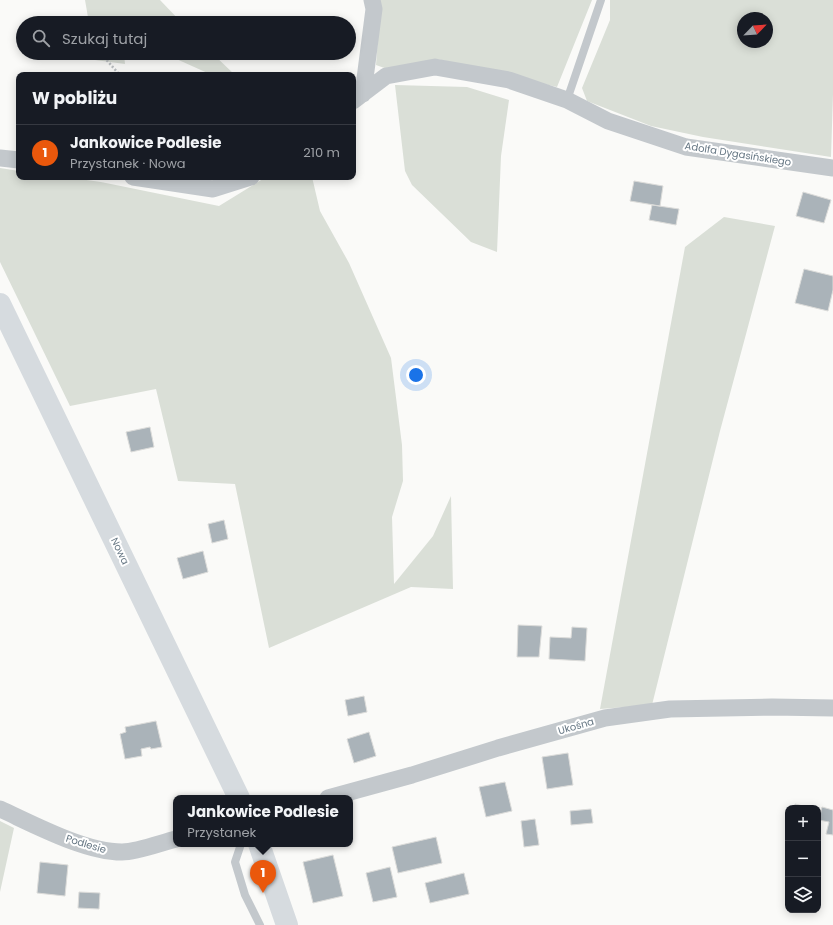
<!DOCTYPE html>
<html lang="pl">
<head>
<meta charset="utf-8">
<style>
	body { margin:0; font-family:Poppins,sans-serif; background:#20242c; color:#f1f3f6 }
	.controls { position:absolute; right:12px; bottom:12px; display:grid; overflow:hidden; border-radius:8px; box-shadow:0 2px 10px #0003 }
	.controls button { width:36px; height:36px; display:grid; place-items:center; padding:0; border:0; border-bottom:1px solid #363941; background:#171b24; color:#f1f3f6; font:20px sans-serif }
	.compass { position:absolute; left:737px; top:12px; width:36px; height:36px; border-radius:50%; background:#171b24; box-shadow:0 2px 10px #0003; rotate:65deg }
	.you { position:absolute; left:416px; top:375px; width:14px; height:14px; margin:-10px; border:3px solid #fff; border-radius:50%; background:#1a73e8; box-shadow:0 0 0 6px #1a73e833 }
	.badge { display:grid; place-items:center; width:26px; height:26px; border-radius:50%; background:#ea580c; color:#fff; font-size:13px; font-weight:700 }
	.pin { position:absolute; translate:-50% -33px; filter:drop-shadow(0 1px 2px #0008) }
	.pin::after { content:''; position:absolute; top:21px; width:14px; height:12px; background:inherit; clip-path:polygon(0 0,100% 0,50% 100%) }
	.popup { position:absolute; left:173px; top:795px; width:180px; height:52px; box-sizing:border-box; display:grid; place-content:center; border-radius:8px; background:#171b24; filter:drop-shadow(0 1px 3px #0005); font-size:13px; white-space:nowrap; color:#9ea1a6 }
	.popup b { font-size:15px; color:#f1f3f6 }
	.popup::after { content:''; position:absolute; left:50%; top:100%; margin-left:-8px; border:8px solid transparent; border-top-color:#171b24 }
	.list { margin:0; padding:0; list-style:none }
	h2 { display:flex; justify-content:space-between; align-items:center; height:52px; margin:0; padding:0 16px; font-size:17px }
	h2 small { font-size:13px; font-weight:400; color:#9ea1a6 }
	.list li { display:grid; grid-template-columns:26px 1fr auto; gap:12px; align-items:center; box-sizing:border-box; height:56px; padding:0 16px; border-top:1px solid #363941 }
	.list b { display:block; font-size:15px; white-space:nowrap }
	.list p { margin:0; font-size:13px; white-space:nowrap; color:#9ea1a6 }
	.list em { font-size:13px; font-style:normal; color:#9ea1a6 }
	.icon { flex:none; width:22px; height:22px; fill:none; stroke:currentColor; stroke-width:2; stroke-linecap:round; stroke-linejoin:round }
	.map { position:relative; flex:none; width:833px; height:925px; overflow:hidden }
	.search { position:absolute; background:#171b24; box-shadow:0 2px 10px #0003; left:16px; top:16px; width:340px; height:44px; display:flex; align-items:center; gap:10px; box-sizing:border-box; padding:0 14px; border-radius:22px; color:#9ea1a6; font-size:15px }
	.panel { position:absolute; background:#171b24; box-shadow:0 2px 10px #0003; left:16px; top:72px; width:340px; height:108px; border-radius:8px }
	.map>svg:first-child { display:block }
	.green { fill:#dadfd7; fill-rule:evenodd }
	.building { fill:#aab3b9; stroke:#dcdcda }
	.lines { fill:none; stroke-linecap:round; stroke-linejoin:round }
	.path { stroke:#bbbfc2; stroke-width:2.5; stroke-dasharray:2 2; stroke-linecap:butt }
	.lane { stroke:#c3c8cc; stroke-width:8 }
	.street { stroke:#c3c8cc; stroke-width:17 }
	.secondary { stroke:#d6dbdf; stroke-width:22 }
	.labels { text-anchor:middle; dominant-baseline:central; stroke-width:4; stroke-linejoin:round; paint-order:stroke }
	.street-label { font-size:10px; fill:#657683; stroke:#fff }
</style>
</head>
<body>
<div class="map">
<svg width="833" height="925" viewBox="0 0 833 925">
	<rect width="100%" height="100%" fill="#fafaf8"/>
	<!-- green -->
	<path class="green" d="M85,0H160L182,23H89Z
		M378,0H592L557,87L437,59L390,70L376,65L380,9Z
		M610,0H833V94L831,157L703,137L651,126L587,101L582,88L610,20ZM743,18H767V42H743Z
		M94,53H124L125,64L95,60Z
		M163,53H212L235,75H212Z
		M395,85L467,87L509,100L501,156L497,252L471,242L412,185L405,171Z
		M0,168L19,171V177H65L101,182L219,206L266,177H312L320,211L349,263L391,358L402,445L403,481L392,517L394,584L433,536L451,496L453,589L411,587L269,648L235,484L178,481L156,389L70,406L0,262Z
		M724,217L775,226L720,431L652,705L600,709L685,247Z
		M0,821L14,828L0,892Z"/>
	<!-- building -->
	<path class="building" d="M634,181L663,186L660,206L630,201Z
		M803,192L831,200L824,223L796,216Z
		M652,205L679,209L676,225L649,220Z
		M804,269L833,276V290L828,311L795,303Z
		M150,427L154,447L131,452L126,432Z
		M224,520L228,539L212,543L208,524Z
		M203,551L208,572L183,579L177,558Z
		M518,625L542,626L539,657H517Z
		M572,627L587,628L585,661L549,659L550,637L571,638Z
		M364,696L367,712L348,716L345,700Z
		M156,721L162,747L151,749L150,747L141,749L142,756L125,759L120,734L126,732L125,727Z
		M369,732L376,756L354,763L347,739Z
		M568,753L573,785L547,789L542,757Z
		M505,782L512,811L486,817L479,787Z
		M795,804L807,807V808H794Z
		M822,807L833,810V835L826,834L829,822L819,820Z
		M591,809L593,823L571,825L570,811Z
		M535,819L539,845L524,847L521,821Z
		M436,837L442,863L398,873L392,847Z
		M333,855L343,896L313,903L303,862Z
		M40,862L68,865L65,896L37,893Z
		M390,867L397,897L373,902L366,873Z
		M464,873L469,894L430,903L425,883Z
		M79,892L100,893L99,909L78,908Z"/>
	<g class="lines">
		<!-- path -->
		<path class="path" d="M93,53L103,56L118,73V75"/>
		<!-- lane -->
		<path class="lane" d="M567,100L601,0
			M241,844L235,862L245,895L260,925"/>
		<!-- street -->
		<path class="street" d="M363,94L374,9L372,0
			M353,101L386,76L435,67L509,80L567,100L608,121L686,147L833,168
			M0,158L19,160
			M133,177L213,189L251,177
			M328,798L412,775L498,748L605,718L670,709L772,707L833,708
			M0,809C35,825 85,852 122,852C138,852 160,843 176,839"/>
		<!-- secondary -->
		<path class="secondary" d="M0,304L239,798
			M259,844L287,925"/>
	</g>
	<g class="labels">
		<!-- street labels -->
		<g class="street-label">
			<text transform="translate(738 154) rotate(9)">Adolfa Dygasińskiego</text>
			<text transform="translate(120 551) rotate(64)">Nowa</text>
			<text transform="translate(576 726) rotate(-16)">Ukośna</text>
			<text transform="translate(86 844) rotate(17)">Podlesie</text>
		</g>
	</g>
</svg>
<div class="controls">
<button>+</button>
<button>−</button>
<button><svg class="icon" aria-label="layers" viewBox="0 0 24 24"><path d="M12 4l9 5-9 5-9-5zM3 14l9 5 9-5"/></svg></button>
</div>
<svg class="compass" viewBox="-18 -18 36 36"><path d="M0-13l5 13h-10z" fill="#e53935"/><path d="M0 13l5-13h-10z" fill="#9ea1a6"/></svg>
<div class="you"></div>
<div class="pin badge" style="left:263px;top:893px">1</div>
<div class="popup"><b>Jankowice Podlesie</b>Przystanek</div>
<div class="search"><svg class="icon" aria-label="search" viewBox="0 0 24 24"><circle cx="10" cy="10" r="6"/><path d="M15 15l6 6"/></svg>Szukaj tutaj</div>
<section class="panel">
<h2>W pobliżu<small></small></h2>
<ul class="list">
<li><span class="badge">1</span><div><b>Jankowice Podlesie</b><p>Przystanek · Nowa</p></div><em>210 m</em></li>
</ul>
</section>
</div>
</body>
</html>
